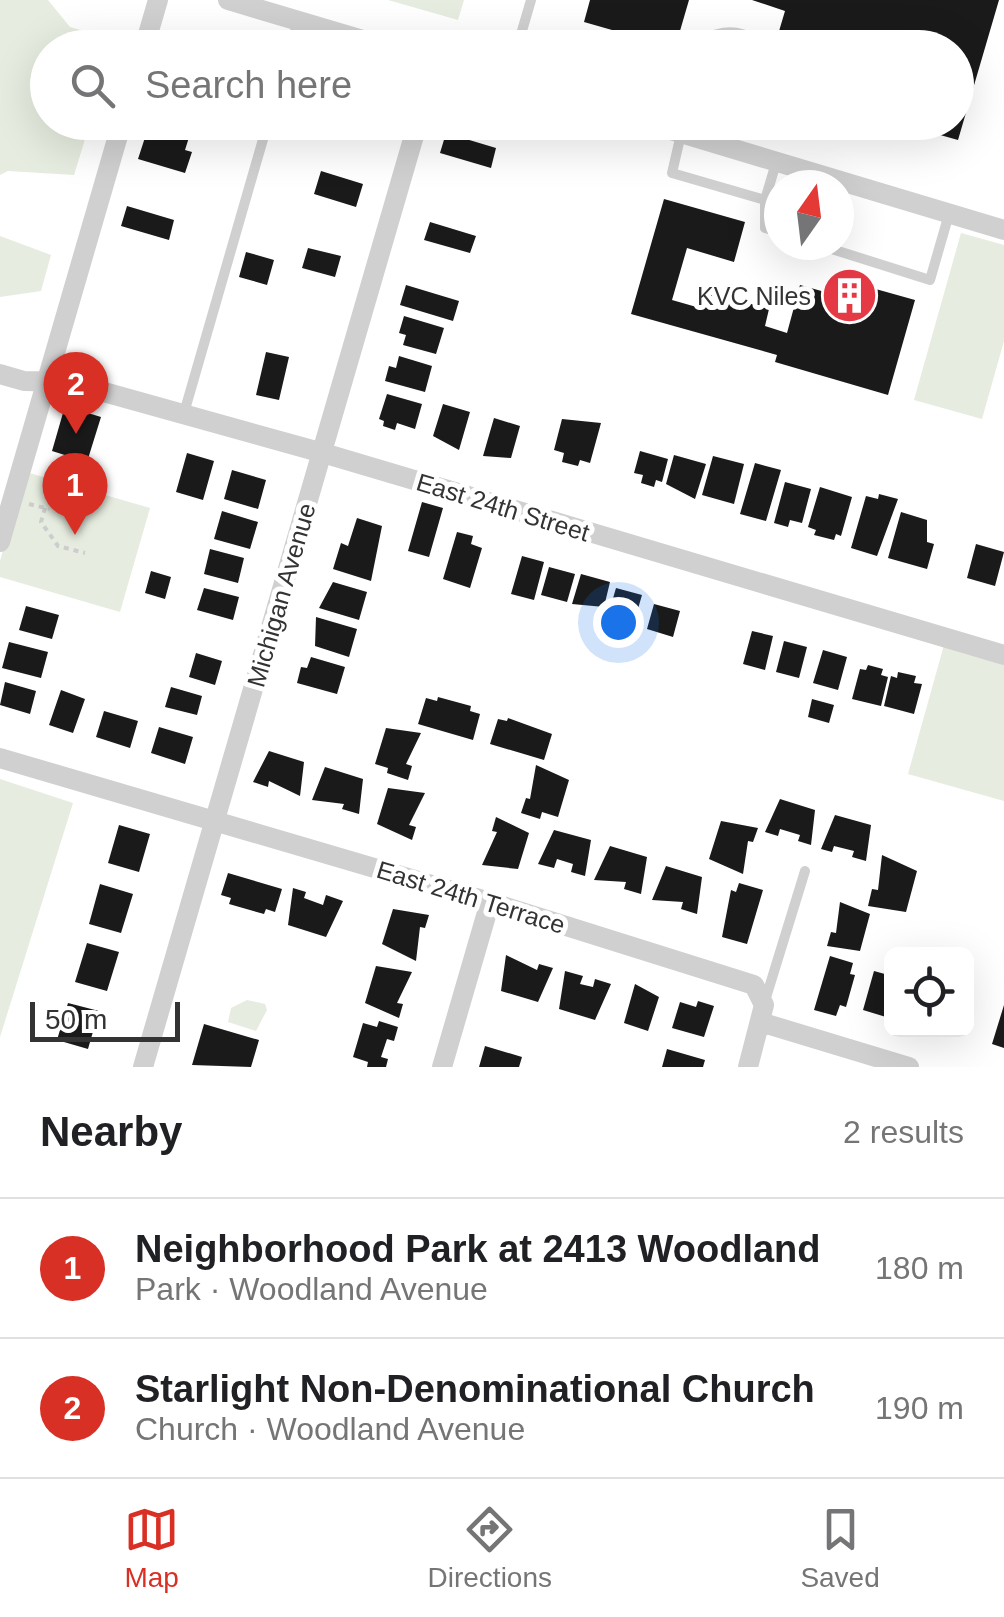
<!DOCTYPE html>
<html lang="en">
<head>
<meta charset="utf-8">
<style>
	body { margin:0; font-family:Helvetica,sans-serif; background:#f6f6f6; color:#202124 }
	.controls { position:absolute; right:30px; bottom:30px; display:grid; overflow:hidden; border-radius:15px; box-shadow:0 10px 40px #0002 }
	.controls button { width:90px; height:90px; display:grid; place-items:center; padding:0; border:0; border-bottom:2px solid #e0e0e0; background:#fff; color:#202124; font:50px sans-serif }
	.compass { position:absolute; left:764px; top:170px; width:90px; height:90px; border-radius:50%; background:#fff; box-shadow:0 10px 40px #0002; rotate:14deg }
	.scale { position:absolute; left:30px; bottom:25px; width:150px; box-sizing:border-box; padding-left:10px; border:5px solid #333; border-top:0; font-size:28px; line-height:35px; white-space:nowrap; color:#333; -webkit-text-stroke:8px #fff; paint-order:stroke }
	.you { position:absolute; left:618px; top:622px; width:35px; height:35px; margin:-25px; border:8px solid #fff; border-radius:50%; background:#1a73e8; box-shadow:0 0 0 15px #1a73e833 }
	.badge { display:grid; place-items:center; width:65px; height:65px; border-radius:50%; background:#d93025; color:#fff; font-size:32px; font-weight:700 }
	.pin { position:absolute; translate:-50% -82px; filter:drop-shadow(0 2px 5px #0008) }
	.pin::after { content:''; position:absolute; top:52px; width:35px; height:30px; background:inherit; clip-path:polygon(0 0,100% 0,50% 100%) }
	.list { margin:0; padding:0; list-style:none }
	h2 { display:flex; justify-content:space-between; align-items:center; height:130px; margin:0; padding:0 40px; font-size:42px }
	h2 small { font-size:32px; font-weight:400; color:#757577 }
	.list li { display:grid; grid-template-columns:65px 1fr auto; gap:30px; align-items:center; box-sizing:border-box; height:140px; padding:0 40px; border-top:2px solid #e0e0e0 }
	.list b { display:block; font-size:38px; white-space:nowrap }
	.list p { margin:0; font-size:32px; white-space:nowrap; color:#757577 }
	.list em { font-size:32px; font-style:normal; color:#757577 }
	.icon { flex:none; width:55px; height:55px; fill:none; stroke:currentColor; stroke-width:2; stroke-linecap:round; stroke-linejoin:round }
	.map { position:relative; flex:none; width:1004px; height:1067px; overflow:hidden }
	.search { position:absolute; background:#fff; box-shadow:0 10px 40px #0002; left:30px; right:30px; top:30px; height:110px; display:flex; align-items:center; gap:25px; box-sizing:border-box; padding:0 35px; border-radius:55px; color:#757577; font-size:38px }
	.sheet { height:410px; background:#fff }
	nav { display:flex; justify-content:space-around; align-items:center; box-sizing:border-box; height:140px; border-top:2px solid #e0e0e0; background:#fff; font-size:28px; color:#757577 }
	nav a { display:grid; justify-items:center; gap:5px }
	nav .on { color:#d93025 }
	.map>svg:first-child { display:block }
	.green { fill:#e6ecdf }
	.building { fill:#1a1a1a }
	.lines { fill:none; stroke-linecap:round; stroke-linejoin:round }
	.path { stroke:#cdcdcd; stroke-width:4; stroke-dasharray:5 5; stroke-linecap:butt }
	.service { stroke:#d0d0d0; stroke-width:10 }
	.minor { stroke:#d0d0d0; stroke-width:20 }
	.labels { text-anchor:middle; dominant-baseline:central; stroke-width:10; stroke-linejoin:round; paint-order:stroke }
	.poi-label { font-size:25px; fill:#333; stroke:#fff; text-anchor:end }
	.street-label { font-size:25px; fill:#333; stroke:#fff }
</style>
</head>
<body>
<div class="map">
<svg width="1004" height="1067" viewBox="0 0 1004 1067">
	<rect width="100%" height="100%" fill="#fff"/>
	<!-- green -->
	<path class="green" d="M0,0H48L70,27L115,40L113,47L48,48V122L90,123L74,175L8,171L0,175Z
		M388,0H464L458,20Z
		M961,233L1004,245V341L982,419L914,400Z
		M0,236L51,255L41,291L0,297Z
		M26,472L150,508L120,612L0,577V561Z
		M944,645L1004,662V801L908,774Z
		M0,779L73,803L0,1037Z
		M247,1000L265,1004L267,1010L256,1031L228,1022L231,1008Z"/>
	<!-- building -->
	<path class="building" d="M590,0H689L675,48L584,22Z
		M752,0H999L958,140L901,124L956,122V48H774L785,11Z
		M150,122L191,131L185,150L192,152L185,173L138,159Z
		M446,133L496,148L491,168L440,153Z
		M321,171L363,184L356,207L314,194Z
		M664,199L745,222L734,262L687,248L672,300L700,308L705,291L769,309L765,326L787,333L800,285L825,292L827,283L863,293L865,286L915,300L888,395L775,362L777,355L631,314Z
		M127,206L174,220L169,240L121,226Z
		M430,222L476,236L470,253L424,240Z
		M308,248L341,256L335,277L302,268Z
		M246,252L274,260L267,285L239,277Z
		M406,285L459,301L453,321L400,305Z
		M404,316L444,328L436,354L403,345L406,335L399,333Z
		M266,352L289,357L279,400L256,395Z
		M399,356L432,366L425,392L385,381L389,366L396,368Z
		M387,394L422,404L415,429L397,423L395,430L383,426L384,421L379,419Z
		M443,404L470,412L459,450L433,436Z
		M65,406L101,417L87,462L52,451Z
		M494,418L520,426L511,458L483,456Z
		M562,419L601,423L590,463L580,460L578,466L562,462L564,453L554,450Z
		M640,451L668,459L662,482L656,480L654,487L641,483L643,475L634,473Z
		M187,453L214,461L203,500L176,492Z
		M674,455L706,464L695,499L666,484Z
		M713,456L744,464L734,504L702,495Z
		M755,463L781,470L766,521L740,514Z
		M232,470L266,480L258,509L224,499Z
		M785,482L811,489L802,523L790,520L788,527L774,523Z
		M820,487L852,497L841,536L836,534L834,540L814,535L816,530L808,527Z
		M879,494L898,499L877,556L851,548L866,496L878,499Z
		M422,502L443,508L429,557L408,551Z
		M222,511L258,522L250,549L214,539Z
		M901,512L927,520V542L934,544L927,569L888,558Z
		M357,518L382,526L371,581L333,569L341,543L348,546Z
		M457,532L473,536L471,544L482,548L470,588L443,579Z
		M976,544L1004,552L995,586L967,578Z
		M210,549L244,558L238,583L204,574Z
		M522,556L544,562L534,600L511,594Z
		M549,567L575,574L567,602L541,595Z
		M151,571L171,577L165,599L145,593Z
		M581,574L610,582L604,607L572,604Z
		M333,582L367,592L359,620L319,608Z
		M204,588L239,597L233,620L197,610Z
		M616,588L642,595L635,619L609,612Z
		M654,604L680,611L673,637L647,629Z
		M26,606L59,615L52,639L19,630Z
		M316,617L357,629L349,657L315,646Z
		M752,631L773,636L765,670L743,664Z
		M784,641L807,647L799,678L776,672Z
		M9,642L48,652L41,678L2,668Z
		M823,650L847,657L838,690L813,683Z
		M196,653L222,661L215,685L189,677Z
		M311,657L345,667L337,694L297,683L301,667L307,668Z
		M868,665L883,669L881,675L888,677L881,706L852,699L860,669L866,670Z
		M898,672L916,676L914,683L922,684L914,714L884,706L891,676L897,678Z
		M5,682L36,691L30,714L0,705Z
		M171,687L202,696L197,715L165,707Z
		M61,690L85,699L73,733L49,725Z
		M438,697L471,706L470,711L480,714L473,740L418,724L426,698L437,701Z
		M812,699L834,705L829,723L808,717Z
		M104,711L138,721L130,748L96,737Z
		M508,718L552,734L544,760L490,744L498,719L507,721Z
		M159,727L193,737L185,764L151,753Z
		M386,728L421,733L406,764L412,766L408,780L387,773L388,768L375,764Z
		M269,751L304,762L300,796L269,781L268,787L253,782Z
		M536,765L569,780L558,817L542,812L540,819L521,813L526,798L530,799Z
		M325,767L363,779L359,814L342,809L344,804L312,800Z
		M388,788L425,793L409,825L416,827L412,840L377,824Z
		M780,799L815,810L811,845L798,841L800,835L780,829L778,836L765,832Z
		M835,815L871,825L866,861L852,857L854,851L834,846L832,852L821,849Z
		M496,817L529,833L518,869L482,865L497,832L492,831Z
		M721,821L758,828L753,842L748,841L743,874L709,859Z
		M119,825L150,834L139,872L108,863Z
		M554,830L591,840L585,876L571,872L573,864L557,859L554,868L538,864Z
		M610,846L647,857L641,894L624,889L626,882L594,880Z
		M882,855L917,871L906,912L868,906L872,889L878,890Z
		M666,866L702,877L697,914L681,909L683,902L652,900Z
		M228,873L282,889L275,912L266,909L264,914L229,904L231,898L221,895Z
		M739,883L763,890L747,944L722,937L731,890L736,892Z
		M100,884L133,894L121,933L89,924Z
		M293,888L306,892L304,898L323,905L326,895L343,901L326,937L288,925Z
		M840,902L870,914L860,951L827,946L831,932L836,933Z
		M393,909L429,915L425,928L420,927L416,961L382,944Z
		M87,943L119,952L107,991L75,982Z
		M506,955L537,970L539,964L553,968L538,1002L501,991Z
		M830,956L853,963L850,974L855,975L846,1007L840,1005L836,1016L814,1010Z
		M376,966L412,972L397,1003L403,1004L399,1018L365,1003Z
		M565,971L583,976L580,984L593,987L595,979L611,984L595,1020L559,1009Z
		M874,971L892,976L886,1017L863,1010Z
		M635,984L659,997L648,1031L624,1023Z
		M698,1001L714,1006L704,1037L672,1028L680,1002L696,1007Z
		M68,1003L99,1011L88,1049L57,1040Z
		M1004,1005V1048L992,1044Z
		M379,1021L398,1027L394,1041L387,1039L381,1057L388,1059L386,1067H367L368,1062L353,1057L363,1023L377,1027Z
		M204,1024L259,1040L251,1067L192,1065Z
		M485,1046L522,1057L519,1067H479Z
		M667,1049L705,1060L703,1067H662Z"/>
	<g class="lines">
		<!-- path -->
		<path class="path" d="M29,504L49,509
			M45,508L41,522L58,546L85,553"/>
		<!-- service -->
		<path class="service" d="M290,48L298,21
			M517,48L531,0
			M695,48C711,31 735,27 755,40
			M681,134L672,173L765,200V228L779,232
			M765,200L776,163
			M819,245L930,280L949,214
			M184,413L268,122
			M764,1004L805,871"/>
		<!-- minor -->
		<path class="minor" d="M228,0L390,48
			M144,48L158,0
			M644,122L1004,230
			M0,374L24,381L68,382L323,453L1004,655
			M0,542L122,122
			M0,758L490,902L754,985L764,1005L748,1067
			M760,1022L909,1067
			M143,1067L418,122
			M442,1067L490,902"/>
	</g>
	<!-- icons -->
	<defs>
		<symbol id="building-disc" viewBox="-11 -11 22 22"><circle r="9.5" fill="#e63946" stroke="#fff"/><path d="M-4-6H4V6H1V3H-1V6H-4ZM-2.5-4.3h1.7v1.8h-1.7ZM.8-4.3h1.7v1.8H.8ZM-2.5-1h1.7V.8h-1.7ZM.8-1h1.7V.8H.8Z" fill="#fff"/></symbol>
	</defs>
	<g fill-rule="evenodd">
		<use href="#building-disc" x="818" y="264" width="63" height="63"/>
	</g>
	<g class="labels">
		<!-- poi labels -->
		<g class="poi-label">
			<text x="811" y="296">KVC Niles</text>
		</g>
		<!-- street labels -->
		<g class="street-label">
			<text transform="translate(503 507) rotate(17)">East 24th Street</text>
			<text transform="translate(281 595) rotate(-74)">Michigan Avenue</text>
			<text transform="translate(471 897) rotate(17)">East 24th Terrace</text>
		</g>
	</g>
</svg>
<div class="controls">
<button><svg class="icon" aria-label="locate" viewBox="0 0 24 24"><circle cx="12" cy="12" r="6"/><path d="M12 2v4M12 18v4M2 12h4M18 12h4"/></svg></button>
</div>
<svg class="compass" viewBox="-18 -18 36 36"><path d="M0-13l5 13h-10z" fill="#e53935"/><path d="M0 13l5-13h-10z" fill="#757577"/></svg>
<div class="scale">50 m</div>
<div class="you"></div>
<div class="pin badge" style="left:75px;top:535px">1</div>
<div class="pin badge" style="left:76px;top:434px">2</div>
<div class="search"><svg class="icon" aria-label="search" viewBox="0 0 24 24"><circle cx="10" cy="10" r="6"/><path d="M15 15l6 6"/></svg>Search here</div>
</div>
<section class="sheet">
<h2>Nearby<small>2 results</small></h2>
<ul class="list">
<li><span class="badge">1</span><div><b>Neighborhood Park at 2413 Woodland</b><p>Park · Woodland Avenue</p></div><em>180 m</em></li>
<li><span class="badge">2</span><div><b>Starlight Non-Denominational Church</b><p>Church · Woodland Avenue</p></div><em>190 m</em></li>
</ul>
</section>
<nav>
<a class="on"><svg class="icon" aria-label="map" viewBox="0 0 24 24"><path d="M3 6l6-2 6 2 6-2v14l-6 2-6-2-6 2zM9 4v14M15 6v14"/></svg>Map</a>
<a><svg class="icon" aria-label="directions" viewBox="0 0 24 24"><path d="M12 3l9 9-9 9-9-9zM9 14v-3h6M13 9l2 2-2 2"/></svg>Directions</a>
<a><svg class="icon" aria-label="saved" viewBox="0 0 24 24"><path d="M7 4h10v16l-5-4-5 4z"/></svg>Saved</a>
</nav>
</body>
</html>
